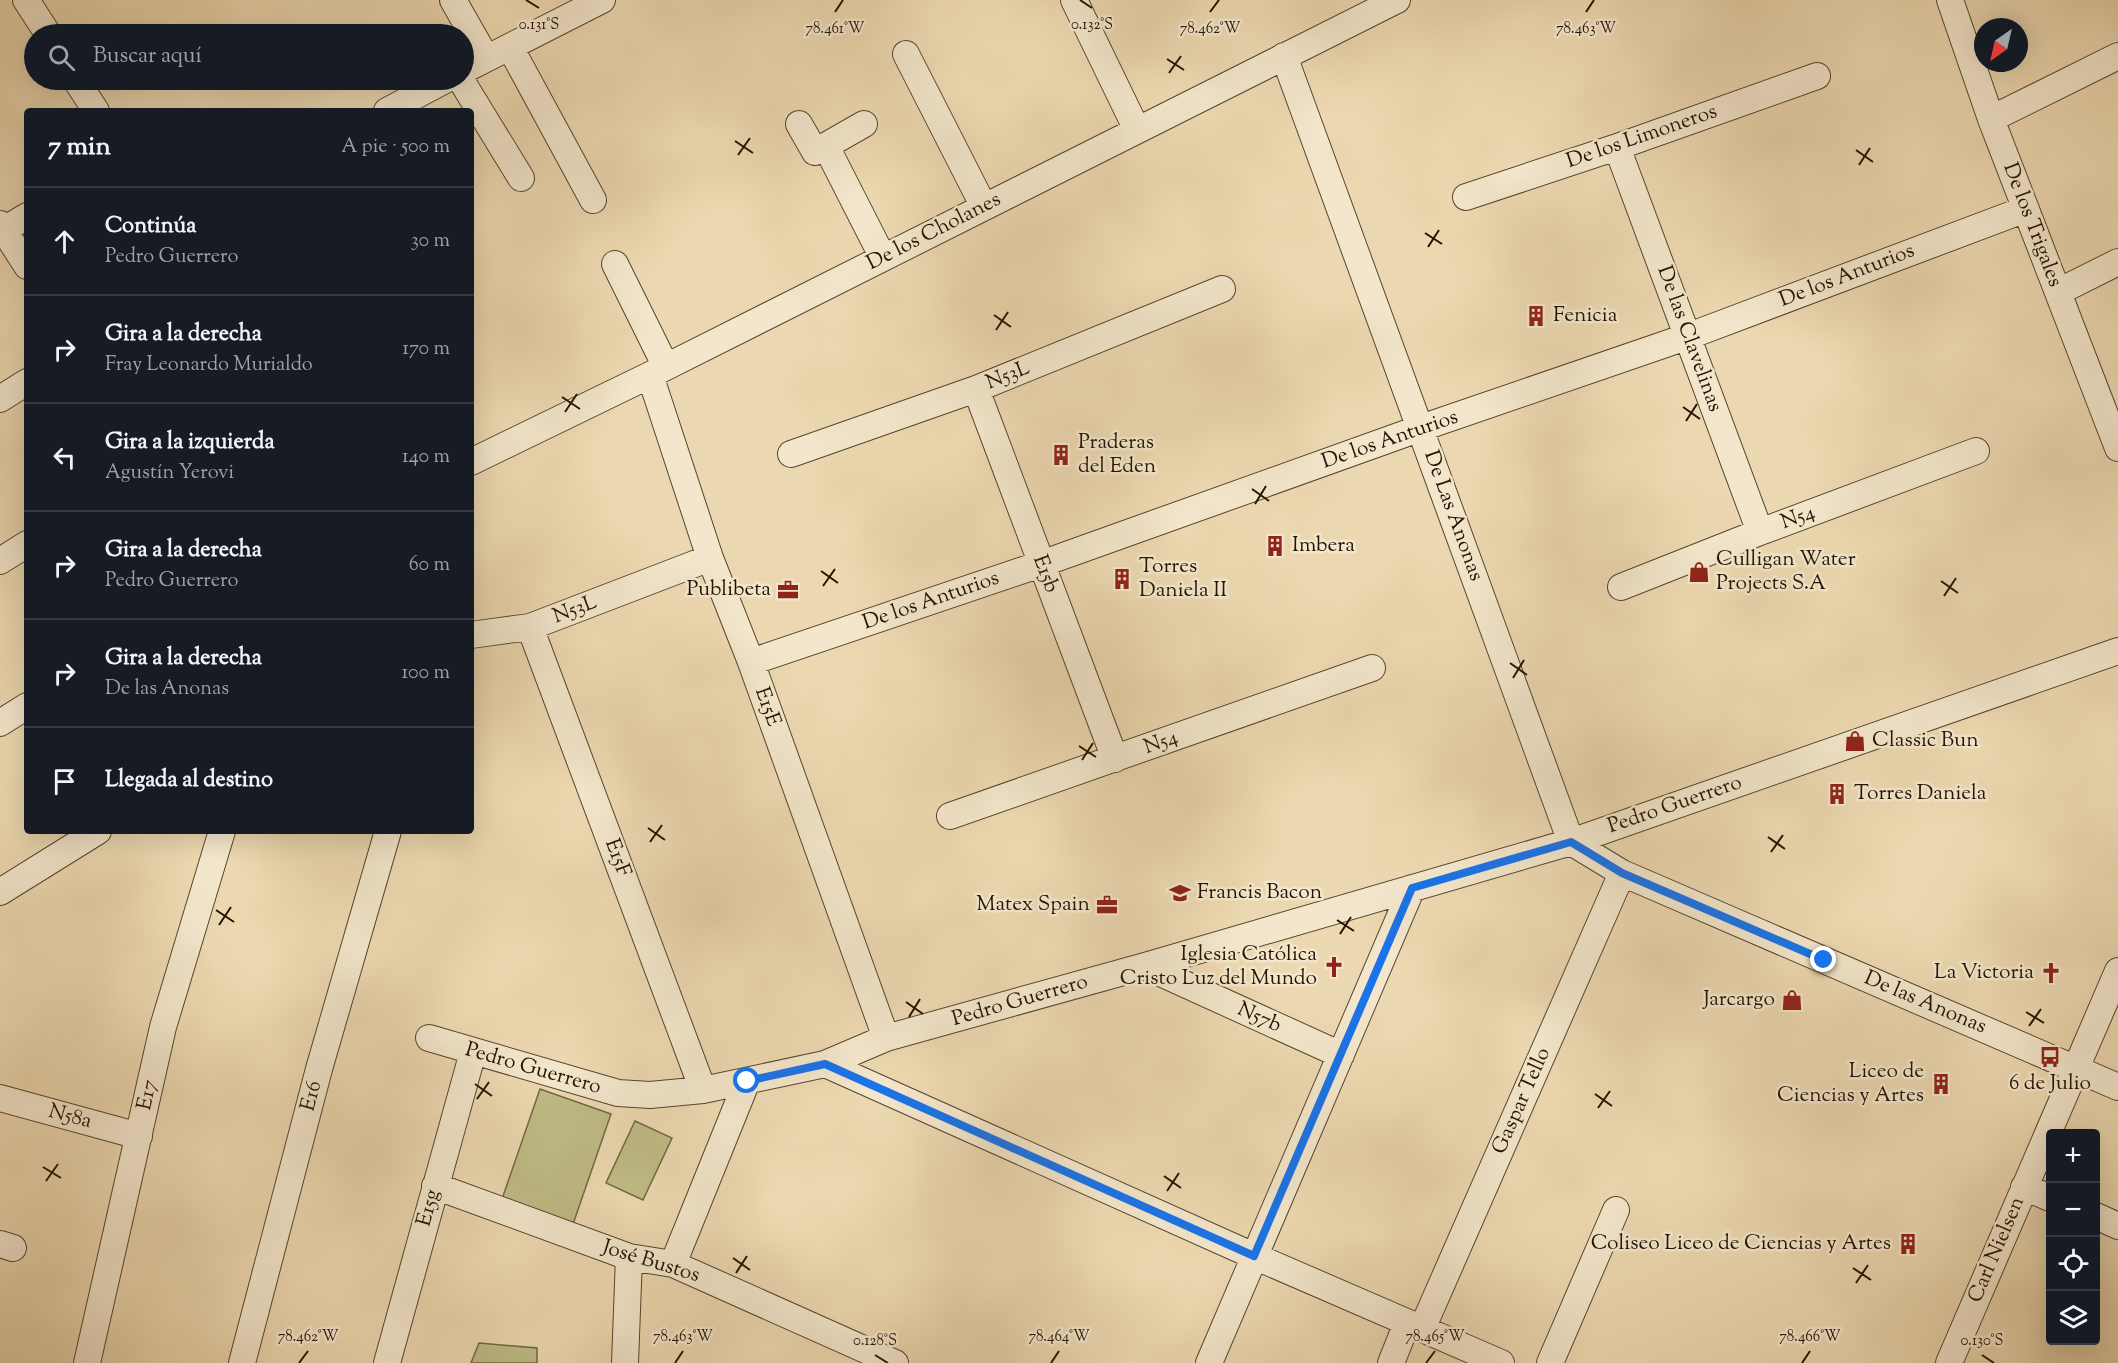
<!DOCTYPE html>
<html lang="es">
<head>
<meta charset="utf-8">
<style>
	body { margin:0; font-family:"Sorts Mill Goudy",serif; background:#20242c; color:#f1f3f6 }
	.controls { position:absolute; right:18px; bottom:18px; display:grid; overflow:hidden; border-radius:6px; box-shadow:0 6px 24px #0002 }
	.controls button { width:54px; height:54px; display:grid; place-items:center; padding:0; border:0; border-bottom:2px solid #363941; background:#171b24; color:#f1f3f6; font:30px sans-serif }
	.compass { position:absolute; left:1974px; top:18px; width:54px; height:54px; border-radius:50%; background:#171b24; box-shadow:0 6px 24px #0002; rotate:214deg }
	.stop { position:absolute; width:18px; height:18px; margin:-14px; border:4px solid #1a73e8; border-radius:50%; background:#fff }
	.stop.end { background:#1a73e8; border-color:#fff; box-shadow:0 2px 6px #0008 }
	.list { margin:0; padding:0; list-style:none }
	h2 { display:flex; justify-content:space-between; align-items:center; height:78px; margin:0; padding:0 24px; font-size:26px }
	h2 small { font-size:20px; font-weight:400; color:#9ea1a6 }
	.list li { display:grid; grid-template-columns:39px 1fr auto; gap:18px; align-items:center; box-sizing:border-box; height:108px; padding:0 24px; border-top:2px solid #363941 }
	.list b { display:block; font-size:22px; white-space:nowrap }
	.list p { margin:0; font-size:20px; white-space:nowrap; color:#9ea1a6 }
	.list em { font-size:20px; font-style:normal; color:#9ea1a6 }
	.icon { flex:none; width:33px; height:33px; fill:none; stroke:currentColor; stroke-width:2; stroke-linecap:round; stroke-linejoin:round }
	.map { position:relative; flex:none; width:2118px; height:1363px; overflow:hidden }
	.search { position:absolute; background:#171b24; box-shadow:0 6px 24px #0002; left:24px; top:24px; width:450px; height:66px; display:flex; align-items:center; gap:15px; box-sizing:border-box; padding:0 21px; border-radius:33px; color:#9ea1a6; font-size:22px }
	.panel { position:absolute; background:#171b24; box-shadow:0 6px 24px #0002; left:24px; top:108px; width:450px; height:726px; border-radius:6px }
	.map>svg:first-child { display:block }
	.green { fill:#bfbc86; stroke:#726844; stroke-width:1.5 }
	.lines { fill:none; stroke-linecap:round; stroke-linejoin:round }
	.minor-casing { stroke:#56452d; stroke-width:28 }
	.minor { stroke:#f3e6cc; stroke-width:26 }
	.route { stroke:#1a73e8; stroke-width:8 }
	.ticks { fill:none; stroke:#241401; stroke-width:2 }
	.labels { text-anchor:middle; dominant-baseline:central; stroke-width:5; stroke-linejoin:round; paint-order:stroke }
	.street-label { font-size:21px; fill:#241401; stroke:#f3e6cc }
	.poi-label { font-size:21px; fill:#241401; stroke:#f3e6cc; text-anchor:start }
	.ticks-label { font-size:15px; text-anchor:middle; fill:#241401; stroke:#f3e6cc; stroke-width:5; stroke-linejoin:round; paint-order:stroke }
</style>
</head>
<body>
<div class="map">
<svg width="2118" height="1363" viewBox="0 0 2118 1363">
	<rect width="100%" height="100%" fill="#ecd8b0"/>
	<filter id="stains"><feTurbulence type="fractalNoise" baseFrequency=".00333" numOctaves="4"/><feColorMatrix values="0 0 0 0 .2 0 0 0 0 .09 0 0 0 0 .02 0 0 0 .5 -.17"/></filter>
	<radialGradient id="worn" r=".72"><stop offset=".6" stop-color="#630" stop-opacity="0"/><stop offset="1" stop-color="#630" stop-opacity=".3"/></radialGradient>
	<!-- green -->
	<path class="green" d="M540,1089L611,1114L572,1227L501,1202Z
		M635,1121L672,1138L643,1200L606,1183Z
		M479,1343L537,1348V1363H471Z"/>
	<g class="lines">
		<defs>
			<path id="minor" d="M26,0L48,34
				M453,0L486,58
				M1074,0L1137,130
				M1950,0L1991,119L2118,448
				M510,47L593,200
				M906,54L984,207
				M1284,56L1571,842
				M464,70L602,0
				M76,80L96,111
				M461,80L521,178
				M387,111L445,80
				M1991,119L2118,56
				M799,124L815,152L864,124
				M826,146L883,258
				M1617,147L1760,532
				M1466,197L1617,147L1817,76
				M0,224L27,266
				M4,230L27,216
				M615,264L666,367
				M2058,292L2118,262
				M650,375L710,558L751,662L886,1038
				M976,389L1115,759
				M0,399L27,382
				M791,454L976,389L1222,289
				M471,462L650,375L1397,0
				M0,561L27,544
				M1621,587L1760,532L1976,451
				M530,627L703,1090
				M471,635L530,627L710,558
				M751,662L1041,564L1421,428L1689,336L2026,209
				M0,723L27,706
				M950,816L1372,668
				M1571,842L1622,873L2118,1087
				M0,892L98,831
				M1145,966L1341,1055
				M429,1038L618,1093L650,1095L703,1090L825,1064L886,1038L1145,966L1571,842L2118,651
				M825,1064L1254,1256L1501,1363
				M0,1098L139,1136
				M435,1186L629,1257L673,1264L895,1363
				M2024,1187L2050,1198
				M2096,1216L2118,1226
				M0,1244L13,1248
				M673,1264L747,1081
				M1422,1329L1622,873
				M87,1363L163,1027L222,831
				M242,1363L319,1069L388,831
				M387,1363L473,1052
				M625,1363L629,1257
				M1209,1363L1412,888
				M1391,1363L1407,1323
				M1550,1363L1616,1210
				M1949,1363L2118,971"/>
		</defs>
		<!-- minor casing -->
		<use href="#minor" class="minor-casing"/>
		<!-- minor -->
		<use href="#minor" class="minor"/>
	</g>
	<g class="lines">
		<!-- route -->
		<path class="route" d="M747,1081L825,1064L1254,1256L1412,888L1571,842L1622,873L1824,960"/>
	</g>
	<!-- ticks -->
	<path class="ticks" d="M526,0L539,8M1080,0L1092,8M835,12L843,0M1210,12L1219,0M1586,12L1594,0M1167,59L1184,70M1169,73L1181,56M735,141L753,153M1856,150L1873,162M738,155L750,138M1859,165L1870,148M1425,233L1442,244M1428,247L1439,230M994,315L1011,327M996,330L1008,312M562,397L580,409M1683,407L1700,419M565,412L577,394M1686,421L1697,404M1252,489L1269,501M1255,504L1266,486M821,571L838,583M1941,581L1958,593M823,586L835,569M1944,596L1956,578M1510,663L1527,675M1513,678L1524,660M1079,746L1096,757M1082,760L1093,743M648,828L665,840M1768,837L1785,849M650,842L662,825M1771,852L1783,835M216,910L234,922M1337,920L1354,931M219,925L231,907M1340,934L1351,917M906,1002L923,1014M2026,1012L2044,1023M909,1017L920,999M2029,1026L2041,1009M475,1084L492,1096M1595,1094L1612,1106M477,1099L489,1082M1598,1108L1610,1091M43,1167L61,1178M1164,1176L1181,1188M46,1181L58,1164M1167,1191L1179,1173M733,1258L750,1270M1853,1268L1871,1280M736,1273L747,1256M1856,1283L1868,1265M875,1355L888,1363M1982,1355L1994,1363M299,1363L308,1351M675,1363L683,1351M1051,1363L1059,1351M1426,1363L1435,1351M1802,1363L1810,1351"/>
	<!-- icons -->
	<defs>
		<symbol id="building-bare" viewBox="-9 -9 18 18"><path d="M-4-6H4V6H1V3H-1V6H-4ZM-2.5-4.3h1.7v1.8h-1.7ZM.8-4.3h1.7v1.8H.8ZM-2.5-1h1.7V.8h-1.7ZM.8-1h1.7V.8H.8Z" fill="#8f2418" stroke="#f3e6cc" stroke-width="2.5" paint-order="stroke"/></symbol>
		<symbol id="shop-bare" viewBox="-9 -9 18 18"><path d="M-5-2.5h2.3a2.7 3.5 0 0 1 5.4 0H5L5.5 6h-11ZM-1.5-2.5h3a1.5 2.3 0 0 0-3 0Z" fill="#8f2418" stroke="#f3e6cc" stroke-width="2.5" paint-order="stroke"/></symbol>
		<symbol id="office-bare" viewBox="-9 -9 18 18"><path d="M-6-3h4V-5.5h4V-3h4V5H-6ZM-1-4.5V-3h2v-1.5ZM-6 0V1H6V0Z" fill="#8f2418" stroke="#f3e6cc" stroke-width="2.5" paint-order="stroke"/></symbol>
		<symbol id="school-bare" viewBox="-9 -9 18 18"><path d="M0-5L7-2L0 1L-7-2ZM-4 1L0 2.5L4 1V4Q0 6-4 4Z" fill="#8f2418" stroke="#f3e6cc" stroke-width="2.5" paint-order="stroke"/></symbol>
		<symbol id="church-bare" viewBox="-9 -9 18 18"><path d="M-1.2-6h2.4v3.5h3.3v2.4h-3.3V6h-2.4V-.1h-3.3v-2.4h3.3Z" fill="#8f2418" stroke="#f3e6cc" stroke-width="2.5" paint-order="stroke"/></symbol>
		<symbol id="bus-bare" viewBox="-9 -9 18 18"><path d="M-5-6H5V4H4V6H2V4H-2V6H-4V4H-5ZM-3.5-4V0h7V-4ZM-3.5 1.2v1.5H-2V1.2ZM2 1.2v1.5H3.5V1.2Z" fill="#8f2418" stroke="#f3e6cc" stroke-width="2.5" paint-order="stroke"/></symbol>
	</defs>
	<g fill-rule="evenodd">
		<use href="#building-bare" x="1521" y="301" width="30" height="30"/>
		<use href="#building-bare" x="1046" y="440" width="30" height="30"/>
		<use href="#building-bare" x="1260" y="531" width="30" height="30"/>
		<use href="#shop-bare" x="1684" y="557" width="30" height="30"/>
		<use href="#building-bare" x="1107" y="564" width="30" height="30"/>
		<use href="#office-bare" x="773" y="575" width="30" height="30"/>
		<use href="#shop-bare" x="1840" y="726" width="30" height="30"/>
		<use href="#building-bare" x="1822" y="779" width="30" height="30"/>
		<use href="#school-bare" x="1165" y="878" width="30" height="30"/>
		<use href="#office-bare" x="1092" y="890" width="30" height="30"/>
		<use href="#church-bare" x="1319" y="952" width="30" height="30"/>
		<use href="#church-bare" x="2036" y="958" width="30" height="30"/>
		<use href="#shop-bare" x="1777" y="985" width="30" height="30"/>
		<use href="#bus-bare" x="2035" y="1042" width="30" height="30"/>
		<use href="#building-bare" x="1926" y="1069" width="30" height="30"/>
		<use href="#building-bare" x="1893" y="1229" width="30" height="30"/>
	</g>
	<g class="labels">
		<!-- street labels -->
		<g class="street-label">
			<text transform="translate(1642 137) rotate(-19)">De los Limoneros</text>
			<text transform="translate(2032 225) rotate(69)">De los Trigales</text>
			<text transform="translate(934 232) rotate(-27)">De los Cholanes</text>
			<text transform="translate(1847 276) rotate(-21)">De los Anturios</text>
			<text transform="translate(1689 339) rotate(70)">De las Clavelinas</text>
			<text transform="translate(1008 376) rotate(-22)">N53L</text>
			<text transform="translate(1390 440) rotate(-19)">De los Anturios</text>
			<text transform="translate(1453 516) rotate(70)">De Las Anonas</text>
			<text transform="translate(1798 518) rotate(-20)">N54</text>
			<text transform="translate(1045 574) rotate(69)">E15b</text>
			<text transform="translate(931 601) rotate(-19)">De los Anturios</text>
			<text transform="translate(575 610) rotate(-21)">N53L</text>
			<text transform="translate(767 707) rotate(70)">E15E</text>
			<text transform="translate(1161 743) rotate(-20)">N54</text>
			<text transform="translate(1675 805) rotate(-19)">Pedro Guerrero</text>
			<text transform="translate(617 858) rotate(69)">E15F</text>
			<text transform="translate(1020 1001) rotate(-16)">Pedro Guerrero</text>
			<text transform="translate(1925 1003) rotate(23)">De las Anonas</text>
			<text transform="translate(1259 1018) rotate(24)">N57b</text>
			<text transform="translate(533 1069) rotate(16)">Pedro Guerrero</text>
			<text transform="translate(148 1095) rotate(-78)">E17</text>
			<text transform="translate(312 1096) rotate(-75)">E16</text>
			<text transform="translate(1522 1101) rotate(-66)">Gaspar Tello</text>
			<text transform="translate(70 1117) rotate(15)">N58a</text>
			<text transform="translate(429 1208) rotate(-75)">E15g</text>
			<text transform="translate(1997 1250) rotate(-67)">Carl Nielsen</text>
			<text transform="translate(651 1262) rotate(17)">José Bustos</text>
		</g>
		<!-- poi labels -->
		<g class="poi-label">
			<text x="1553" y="316">Fenicia</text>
			<text x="1078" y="443">Praderas<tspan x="1078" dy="24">del Eden</tspan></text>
			<text x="1292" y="546">Imbera</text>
			<text x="1716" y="560">Culligan Water<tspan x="1716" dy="24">Projects S.A</tspan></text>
			<text x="1139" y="567">Torres<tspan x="1139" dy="24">Daniela II</tspan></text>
			<text x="771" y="590" text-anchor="end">Publibeta</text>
			<text x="1872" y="741">Classic Bun</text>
			<text x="1854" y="794">Torres Daniela</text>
			<text x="1197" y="893">Francis Bacon</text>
			<text x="1090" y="905" text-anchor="end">Matex Spain</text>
			<text x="1317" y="955" text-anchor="end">Iglesia Católica<tspan x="1317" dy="24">Cristo Luz del Mundo</tspan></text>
			<text x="2034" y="973" text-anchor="end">La Victoria</text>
			<text x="1775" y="1000" text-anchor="end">Jarcargo</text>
			<text x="1924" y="1072" text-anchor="end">Liceo de<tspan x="1924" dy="24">Ciencias y Artes</tspan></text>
			<text x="2050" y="1084" text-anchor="middle">6 de Julio</text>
			<text x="1891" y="1244" text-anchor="end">Coliseo Liceo de Ciencias y Artes</text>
		</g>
	</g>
	<g class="ticks-label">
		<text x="539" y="29">0.131°S</text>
		<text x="1092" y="29">0.132°S</text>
		<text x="835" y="33">78.461°W</text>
		<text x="1210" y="33">78.462°W</text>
		<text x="1586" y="33">78.463°W</text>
		<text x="308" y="1341">78.462°W</text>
		<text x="683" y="1341">78.463°W</text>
		<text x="1059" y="1341">78.464°W</text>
		<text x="1435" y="1341">78.465°W</text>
		<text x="1810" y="1341">78.466°W</text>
		<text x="875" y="1345">0.128°S</text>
		<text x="1982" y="1345">0.130°S</text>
	</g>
	<rect width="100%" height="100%" filter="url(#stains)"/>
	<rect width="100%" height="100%" fill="url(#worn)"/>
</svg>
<div class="controls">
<button>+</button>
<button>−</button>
<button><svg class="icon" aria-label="locate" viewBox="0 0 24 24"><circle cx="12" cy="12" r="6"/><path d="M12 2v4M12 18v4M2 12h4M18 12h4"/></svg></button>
<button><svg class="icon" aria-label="layers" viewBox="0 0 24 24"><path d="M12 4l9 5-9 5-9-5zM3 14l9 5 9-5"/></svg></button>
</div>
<svg class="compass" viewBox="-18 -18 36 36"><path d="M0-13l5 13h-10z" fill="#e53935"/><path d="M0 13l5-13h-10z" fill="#9ea1a6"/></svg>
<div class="stop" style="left:747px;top:1081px"></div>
<div class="stop end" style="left:1824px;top:960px"></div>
<div class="search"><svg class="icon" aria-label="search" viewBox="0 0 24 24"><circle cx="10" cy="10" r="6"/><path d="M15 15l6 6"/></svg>Buscar aquí</div>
<section class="panel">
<h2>7 min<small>A pie · 500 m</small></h2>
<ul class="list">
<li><svg class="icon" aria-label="ahead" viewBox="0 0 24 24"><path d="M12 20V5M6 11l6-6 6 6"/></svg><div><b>Continúa</b><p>Pedro Guerrero</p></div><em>30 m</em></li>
<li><svg class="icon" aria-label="right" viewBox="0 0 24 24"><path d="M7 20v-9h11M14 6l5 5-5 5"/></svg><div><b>Gira a la derecha</b><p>Fray Leonardo Murialdo</p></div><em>170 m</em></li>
<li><svg class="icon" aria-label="left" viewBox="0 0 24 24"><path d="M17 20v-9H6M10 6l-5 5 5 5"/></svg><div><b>Gira a la izquierda</b><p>Agustín Yerovi</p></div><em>140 m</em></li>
<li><svg class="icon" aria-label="right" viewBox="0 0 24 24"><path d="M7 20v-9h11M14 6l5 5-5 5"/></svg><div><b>Gira a la derecha</b><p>Pedro Guerrero</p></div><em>60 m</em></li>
<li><svg class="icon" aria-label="right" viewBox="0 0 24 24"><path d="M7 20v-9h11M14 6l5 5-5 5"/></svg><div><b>Gira a la derecha</b><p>De las Anonas</p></div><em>100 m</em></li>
<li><svg class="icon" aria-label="arrive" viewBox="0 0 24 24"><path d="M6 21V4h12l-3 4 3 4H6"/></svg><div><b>Llegada al destino</b></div></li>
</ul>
</section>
</div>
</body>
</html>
